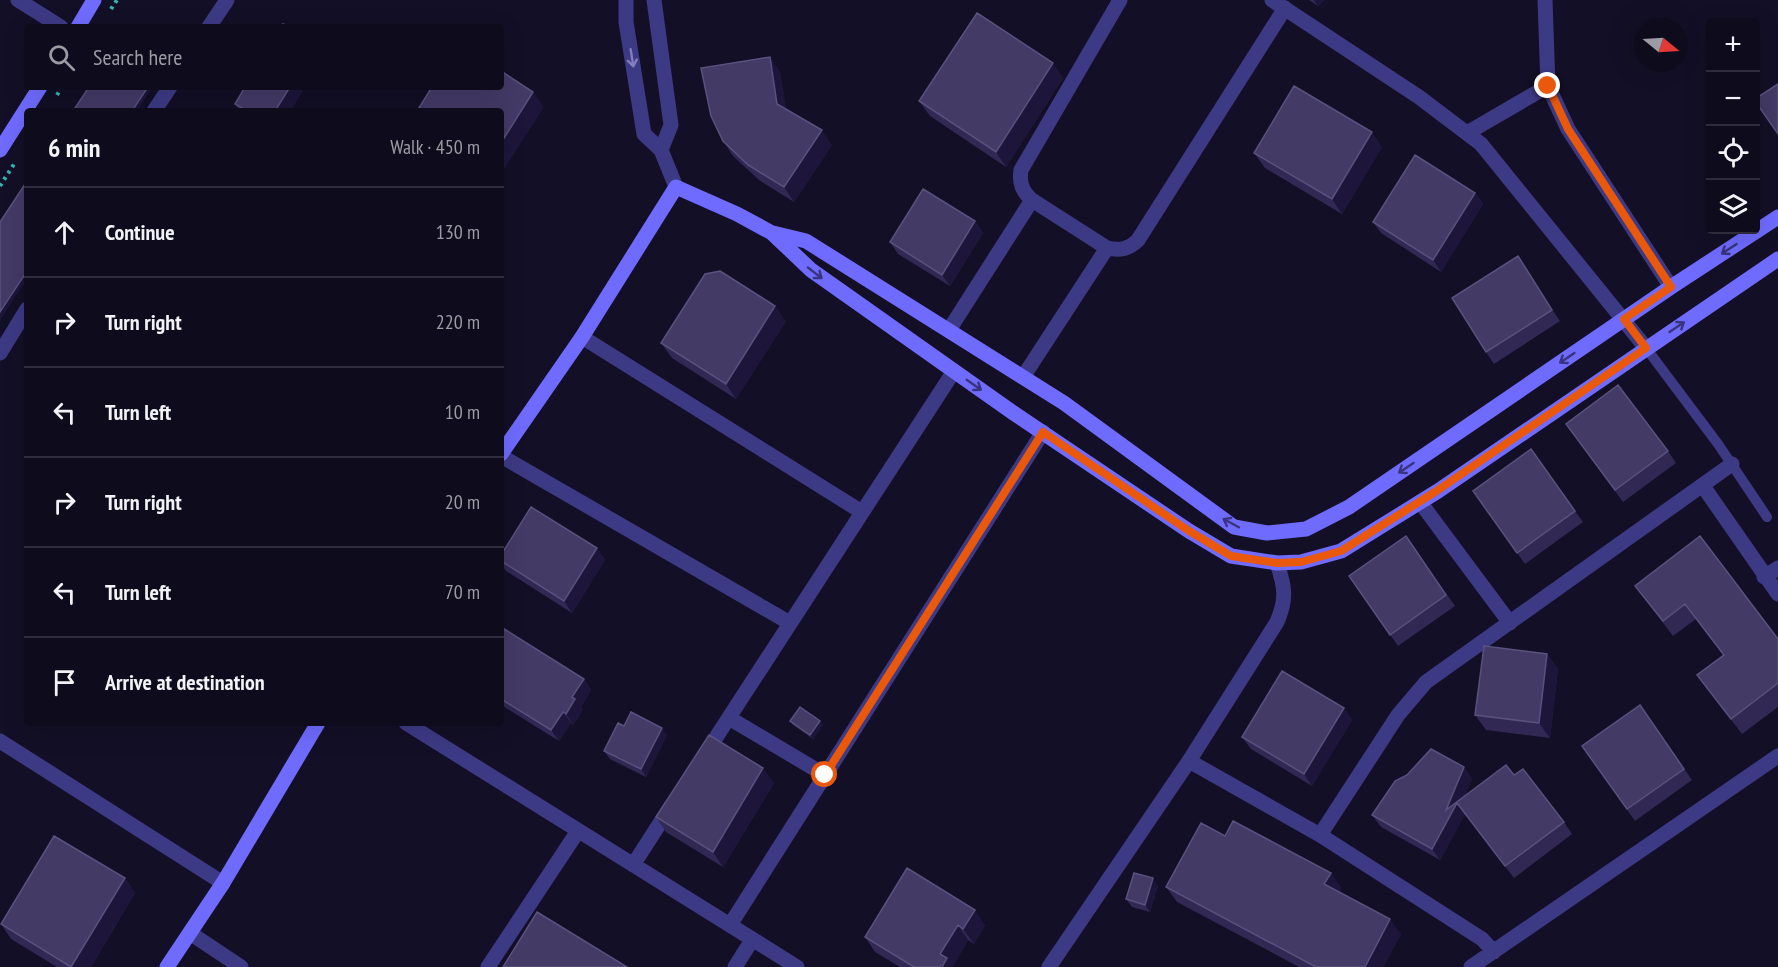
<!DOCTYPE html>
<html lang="en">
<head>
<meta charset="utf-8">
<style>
	body { margin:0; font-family:"PT Sans Narrow",sans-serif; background:#171425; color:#f1f3f6 }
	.controls { position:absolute; right:18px; top:18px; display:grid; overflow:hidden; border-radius:6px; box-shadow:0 6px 24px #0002 }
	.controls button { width:54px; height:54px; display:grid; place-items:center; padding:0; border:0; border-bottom:2px solid #2e2b3b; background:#0e0b1c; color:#f1f3f6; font:30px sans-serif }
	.compass { position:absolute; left:1634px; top:18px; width:54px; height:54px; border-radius:50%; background:#0e0b1c; box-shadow:0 6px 24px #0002; rotate:108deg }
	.stop { position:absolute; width:18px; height:18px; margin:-14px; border:4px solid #ea580c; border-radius:50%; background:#fff }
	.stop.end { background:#ea580c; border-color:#fff; box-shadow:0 2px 6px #0008 }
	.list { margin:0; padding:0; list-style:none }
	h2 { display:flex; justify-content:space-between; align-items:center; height:78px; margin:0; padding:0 24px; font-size:26px }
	h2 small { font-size:20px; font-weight:400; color:#9b9ba3 }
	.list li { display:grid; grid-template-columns:39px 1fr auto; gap:18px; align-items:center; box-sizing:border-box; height:90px; padding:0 24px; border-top:2px solid #2e2b3b }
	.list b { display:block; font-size:22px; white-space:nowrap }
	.list em { font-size:20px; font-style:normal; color:#9b9ba3 }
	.icon { flex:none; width:33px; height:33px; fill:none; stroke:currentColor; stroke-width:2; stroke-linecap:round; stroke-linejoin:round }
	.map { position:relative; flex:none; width:1778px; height:967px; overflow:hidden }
	.search { position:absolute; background:#0e0b1c; box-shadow:0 6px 24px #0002; left:24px; top:24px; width:480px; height:66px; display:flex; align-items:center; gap:15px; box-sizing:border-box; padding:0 21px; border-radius:6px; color:#9b9ba3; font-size:22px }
	.panel { position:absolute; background:#0e0b1c; box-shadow:0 6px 24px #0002; left:24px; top:108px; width:480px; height:618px; border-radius:6px }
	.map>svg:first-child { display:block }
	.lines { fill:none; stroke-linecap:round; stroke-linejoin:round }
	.path { stroke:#2fb8b0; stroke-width:4; stroke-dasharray:3 4.5; stroke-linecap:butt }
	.lane { stroke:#3d3a85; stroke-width:10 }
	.street { stroke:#3d3a85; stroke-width:15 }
	.secondary { stroke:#6f6bff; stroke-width:15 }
	.wall { fill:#312854 }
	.shaded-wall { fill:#1d163a }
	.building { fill:#433a66; stroke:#5a527e; stroke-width:1.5 }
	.oneway { stroke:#837fbc }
	.oneway2 { stroke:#38347d }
	.route { stroke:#ea580c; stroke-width:8 }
</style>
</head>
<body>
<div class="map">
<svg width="1778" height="967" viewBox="0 0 1778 967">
	<rect width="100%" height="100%" fill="#130f26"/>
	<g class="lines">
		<!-- path -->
		<path class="path" d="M111,9L117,0
			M57,95L62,87
			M0,186L16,161"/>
		<!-- lane -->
		<path class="lane" d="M1646,348L1718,444L1767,517"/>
		<!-- street -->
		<path class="street" d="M18,0L61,27
			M626,0V22L644,134L661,150L676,187
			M654,0L671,125L661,150
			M1120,0L1021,170C1019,183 1022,191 1032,200L1107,248C1120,251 1129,249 1138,240L1285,8
			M1272,0L1419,97L1481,144L1646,348
			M1545,0L1548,86L1568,129L1671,287
			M209,27L227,0
			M154,111L170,87
			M1467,133L1548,86
			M949,330L1032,200
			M582,337L862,512
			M0,353L27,309
			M1023,377L1107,248
			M501,456L790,623
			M1703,486L1778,594
			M1420,502L1510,623
			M1764,577L1778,568
			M729,718L825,775
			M406,723L797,967
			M0,741L223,883
			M704,756L954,371
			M1189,761L1320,835L1482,939L1494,952
			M1320,835L1398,715L1426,682L1732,464
			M633,865L671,806
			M730,925L1043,432
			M190,933L241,967
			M488,967L578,831
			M735,967L752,940
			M1049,967L1189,761L1277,622C1287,599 1285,587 1277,563
			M1471,967L1778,756"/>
		<!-- secondary -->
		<path class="secondary" d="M78,27L94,0
			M0,150L40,87
			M773,233L806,241L1064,403L1234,527L1267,533L1306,529L1349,507L1671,287L1778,217
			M501,454L582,337L676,187L737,214L772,233L811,270L1015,414L1189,531L1231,556L1277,563L1301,562L1341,551L1438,491L1778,259
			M167,967L223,883L318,723"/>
	</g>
	<!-- wall -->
	<path class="wall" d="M1309,0H1324L1318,6Z
		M780,72L786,109L832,145L794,202L759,180L733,156L723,141Z
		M1063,78L1006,167L930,116L919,101Z
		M245,87H305L290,111H240L235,104Z
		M1382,147L1342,214L1265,168L1254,153Z
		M1475,193L1483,204L1441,272L1381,233L1373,222Z
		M975,221L983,233L950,286L898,254L890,242Z
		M1518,256L1560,321L1494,364L1486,352Z
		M786,321L736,399L672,358L661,343Z
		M1574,435L1668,451L1676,463L1623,502Z
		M1531,449L1583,522L1525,564L1473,491Z
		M1406,536L1455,606L1398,646L1349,576Z
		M597,548L605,560L572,613L506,571L501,564V555Z
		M1635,586L1778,639V707L1742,734L1697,675L1723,655L1696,619L1673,636Z
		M501,627L584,679L591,690L581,707L583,710L573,725L571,723L559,741L501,705Z
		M1547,654L1558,669L1550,738L1486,730L1475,715Z
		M1640,705L1692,780L1635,821L1582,746Z
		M1344,708L1352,720L1312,786L1251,749L1242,737Z
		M790,721H820L823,725L813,739L793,725Z
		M624,726L667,735L646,777L610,759L604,751Z
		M1464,767L1472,779L1464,797L1514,775L1564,822L1572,834L1514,878L1465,814L1440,860L1381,827L1372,815Z
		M774,783L723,867L666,832L656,817Z
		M1225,836L1331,873L1341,888L1339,892L1401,934L1383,967H1299L1177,902L1166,887Z
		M907,868L985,925L974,944L968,940L953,966V967H900L875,952L865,937Z
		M125,878L135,893L91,967H57L11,939L1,924Z
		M1158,886L1150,912L1132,907L1126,899Z"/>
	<!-- shaded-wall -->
	<path class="shaded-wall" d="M1314,0H1324L1318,6Z
		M770,57L780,72L788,119L777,104Z
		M1053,63L1063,78L1006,167L996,152Z
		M148,87H153L137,111H132Z
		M290,87H305L290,111H275Z
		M533,92L544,107L501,174V143Z
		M822,130L832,145L794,202L784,187Z
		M1372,132L1382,147L1342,214L1332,199Z
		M1475,193L1483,204L1441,272L1433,260Z
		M975,221L983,233L950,286L942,275Z
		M1518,256L1526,268L1560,321L1552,310Z
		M27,271V279L0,320V312Z
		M775,306L786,321L736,399L726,384Z
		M597,548L605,560L572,613L564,601Z
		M1547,654L1558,669L1550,738L1539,723Z
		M584,679L591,690L581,707L583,710L573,725L566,714L572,697Z
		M1344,708L1352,720L1312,786L1304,774Z
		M563,712L571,723L559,741L551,730Z
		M820,721L823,725L813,739L810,735Z
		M662,728L667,735L646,777L641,769Z
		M1464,767L1472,779L1460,807L1465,814L1440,860L1432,849Z
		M763,768L774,783L723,867L713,852Z
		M1331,873L1341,888L1335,899L1324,884Z
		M125,878L135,893L91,967H71Z
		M1153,878L1158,886L1150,912L1145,905Z
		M975,910L985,925L974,944L963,929Z
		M1390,919L1401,934L1383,967H1365Z
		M958,925L968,940L953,966V967H942L940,954Z"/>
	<!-- building -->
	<path class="building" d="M977,13L1053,63L996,152L919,101Z
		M283,24L288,27H281Z
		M770,57L777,104L822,130L784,187L748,165L723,141L711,116L701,68Z
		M501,71L533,92L501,143V111H417L432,87H501Z
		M1778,84V134L1755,101V99Z
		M1294,86L1372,132L1332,199L1254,153Z
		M89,87H148L132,111H73Z
		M245,87H290L275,111H247L235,104Z
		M1415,155L1475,193L1433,260L1373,222Z
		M27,181V271L0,312V222Z
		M923,189L975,221L942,275L890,242Z
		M1518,256L1552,310L1486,352L1452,298Z
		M720,271L775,306L726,384L661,343L705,274Z
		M1618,385L1668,451L1615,490L1566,424Z
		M1531,449L1575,511L1517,553L1473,491Z
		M531,507L597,548L564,601L501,561V555Z
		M1406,536L1446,595L1390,635L1349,576Z
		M1700,536L1778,639V683L1731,719L1697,675L1724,655L1685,604L1663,621L1635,586Z
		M501,627L584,679L572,697L575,699L566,714L563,712L551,730L501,699Z
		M1484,646L1547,654L1539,723L1475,715Z
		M1282,671L1344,708L1304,774L1242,737Z
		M1640,705L1684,769L1627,809L1582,746Z
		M800,707L820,721L810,735L790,721Z
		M631,712L662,728L641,769L604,751L618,723L624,726Z
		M709,735L763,768L713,852L656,817Z
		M1431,749L1464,767L1446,810L1506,765L1514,775L1523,769L1564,822L1505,866L1457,803L1432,849L1372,815L1395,781L1407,775Z
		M1233,821L1331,873L1324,884L1390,919L1365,967H1316L1166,887L1201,823L1225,836Z
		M54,836L125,878L71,967L1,924Z
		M907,868L975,910L963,929L958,925L940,954L947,958L942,967H914L865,937Z
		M1134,873L1153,878L1145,905L1126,899Z
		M537,912L627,967H503Z"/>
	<!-- one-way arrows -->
	<defs><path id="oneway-shaft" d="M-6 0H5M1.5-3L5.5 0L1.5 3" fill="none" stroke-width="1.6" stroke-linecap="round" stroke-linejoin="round" transform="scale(1.5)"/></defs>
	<use class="oneway" href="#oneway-shaft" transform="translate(632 58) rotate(81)"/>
	<g class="oneway2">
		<use href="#oneway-shaft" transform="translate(1729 249) rotate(147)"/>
		<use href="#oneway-shaft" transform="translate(815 273) rotate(38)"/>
		<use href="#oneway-shaft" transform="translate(1677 327) rotate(-34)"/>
		<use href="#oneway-shaft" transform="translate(1567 358) rotate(146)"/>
		<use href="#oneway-shaft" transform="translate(974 385) rotate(35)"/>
		<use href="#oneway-shaft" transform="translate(1406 468) rotate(146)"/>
		<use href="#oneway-shaft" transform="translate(1231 523) rotate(-152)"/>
	</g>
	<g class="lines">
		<!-- route -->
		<path class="route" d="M825,775L1043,432L1189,531L1231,556L1277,563L1301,562L1341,551L1438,490L1646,348L1624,319L1671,287L1568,129L1548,86"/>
	</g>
</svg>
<div class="controls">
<button>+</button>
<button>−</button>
<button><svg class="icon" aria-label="locate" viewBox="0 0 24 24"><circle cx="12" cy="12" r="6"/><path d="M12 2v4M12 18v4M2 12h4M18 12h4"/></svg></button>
<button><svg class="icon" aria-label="layers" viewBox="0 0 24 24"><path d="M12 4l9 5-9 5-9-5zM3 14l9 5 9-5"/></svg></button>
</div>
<svg class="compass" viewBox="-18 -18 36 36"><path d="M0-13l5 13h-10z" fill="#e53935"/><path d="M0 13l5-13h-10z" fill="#9b9ba3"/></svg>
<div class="stop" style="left:825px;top:775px"></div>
<div class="stop end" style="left:1548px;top:86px"></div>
<div class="search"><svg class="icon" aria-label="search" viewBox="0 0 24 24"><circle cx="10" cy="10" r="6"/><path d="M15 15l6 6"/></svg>Search here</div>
<section class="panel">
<h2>6 min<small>Walk · 450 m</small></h2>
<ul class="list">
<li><svg class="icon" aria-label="ahead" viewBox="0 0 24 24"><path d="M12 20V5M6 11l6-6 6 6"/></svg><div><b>Continue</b></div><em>130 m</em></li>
<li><svg class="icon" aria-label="right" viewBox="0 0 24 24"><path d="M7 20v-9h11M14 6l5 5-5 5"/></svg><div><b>Turn right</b></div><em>220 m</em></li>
<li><svg class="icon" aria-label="left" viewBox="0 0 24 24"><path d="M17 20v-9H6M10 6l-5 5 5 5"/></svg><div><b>Turn left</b></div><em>10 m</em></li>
<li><svg class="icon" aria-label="right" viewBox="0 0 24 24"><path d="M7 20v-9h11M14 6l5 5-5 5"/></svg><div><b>Turn right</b></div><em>20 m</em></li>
<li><svg class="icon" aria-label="left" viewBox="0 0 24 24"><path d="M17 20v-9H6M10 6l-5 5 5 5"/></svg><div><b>Turn left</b></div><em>70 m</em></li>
<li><svg class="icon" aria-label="arrive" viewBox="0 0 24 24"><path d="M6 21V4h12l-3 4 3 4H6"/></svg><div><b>Arrive at destination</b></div></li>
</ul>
</section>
</div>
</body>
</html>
